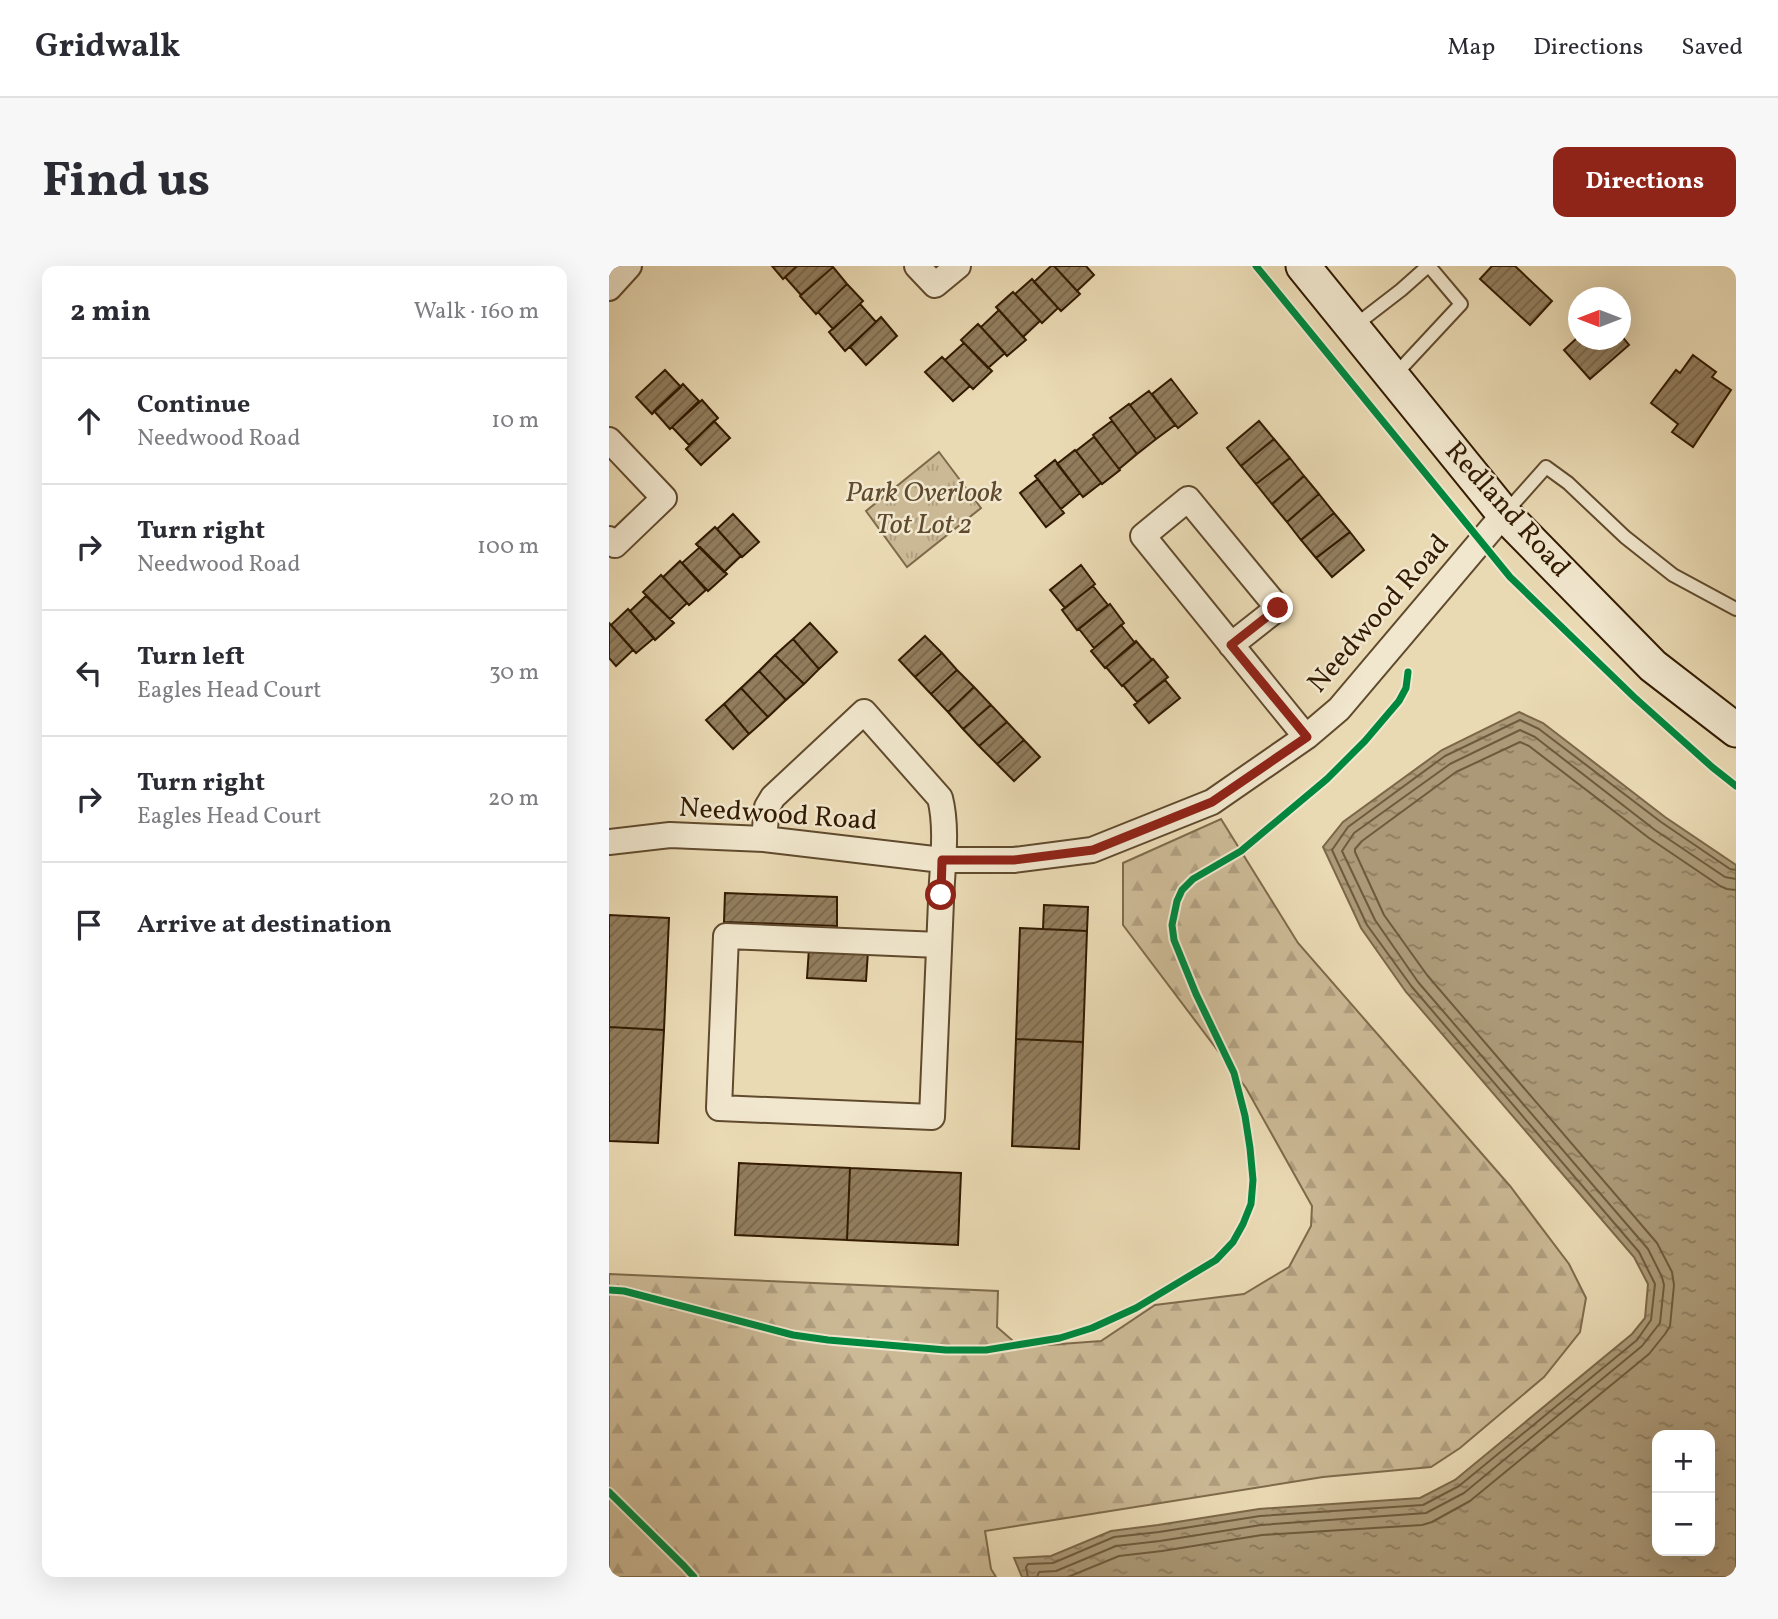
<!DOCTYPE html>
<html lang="en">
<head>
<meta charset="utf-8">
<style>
	body { margin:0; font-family:Vollkorn,serif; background:#f7f7f7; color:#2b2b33 }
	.controls { position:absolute; right:21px; bottom:21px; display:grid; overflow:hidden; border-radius:14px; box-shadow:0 7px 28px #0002 }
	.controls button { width:63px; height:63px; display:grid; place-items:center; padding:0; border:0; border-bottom:2px solid #e1e1e2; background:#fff; color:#2b2b33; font:35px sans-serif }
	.compass { position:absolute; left:959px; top:21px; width:63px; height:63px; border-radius:50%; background:#fff; box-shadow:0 7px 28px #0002; rotate:270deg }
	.stop { position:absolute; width:21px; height:21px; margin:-16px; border:5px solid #8f2418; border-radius:50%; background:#fff }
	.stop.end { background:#8f2418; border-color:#fff; box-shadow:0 2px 7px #0008 }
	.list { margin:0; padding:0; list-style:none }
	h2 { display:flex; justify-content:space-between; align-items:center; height:91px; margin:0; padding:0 28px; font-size:30px }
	h2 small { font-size:23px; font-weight:400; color:#7c7c81 }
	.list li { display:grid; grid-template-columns:46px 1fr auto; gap:21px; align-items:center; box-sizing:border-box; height:126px; padding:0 28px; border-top:2px solid #e1e1e2 }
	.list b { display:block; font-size:26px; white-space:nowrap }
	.list p { margin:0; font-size:23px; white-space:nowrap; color:#7c7c81 }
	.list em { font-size:23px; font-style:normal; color:#7c7c81 }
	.icon { flex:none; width:38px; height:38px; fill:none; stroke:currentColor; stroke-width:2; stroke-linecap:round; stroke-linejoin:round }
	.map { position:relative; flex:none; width:1127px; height:1311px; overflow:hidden; border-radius:14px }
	header { display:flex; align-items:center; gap:42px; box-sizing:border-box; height:98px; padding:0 35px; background:#fff; border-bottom:2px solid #e1e1e2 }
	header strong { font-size:33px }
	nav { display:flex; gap:38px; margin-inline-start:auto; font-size:24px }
	.intro { display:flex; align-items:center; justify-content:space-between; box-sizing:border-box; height:168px; padding:0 42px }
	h1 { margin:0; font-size:49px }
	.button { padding:18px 32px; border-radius:14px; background:#8f2418; color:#fff; font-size:24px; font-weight:700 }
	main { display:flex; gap:42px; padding:0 42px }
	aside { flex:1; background:#fff; border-radius:14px; box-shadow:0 7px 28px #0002 }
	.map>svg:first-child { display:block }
	.forest { fill:url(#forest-firs); stroke:#7e6a4a; stroke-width:2 }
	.park { fill:url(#park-tufts); stroke:#7e6a4a; stroke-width:2 }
	.water { fill:url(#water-ripples); stroke:#7b6647; stroke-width:2; fill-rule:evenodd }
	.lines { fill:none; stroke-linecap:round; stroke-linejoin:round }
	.shore { stroke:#6e5a3c; stroke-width:2 }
	.building { fill:url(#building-hatch); stroke:#321a00; stroke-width:2 }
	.service-casing { stroke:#604a2d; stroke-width:16 }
	.minor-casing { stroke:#604a2d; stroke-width:28 }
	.secondary-casing { stroke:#321a00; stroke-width:37 }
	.service { stroke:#f1e7ce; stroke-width:12 }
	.minor { stroke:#f1e7ce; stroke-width:24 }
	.secondary { stroke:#f1e7ce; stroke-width:33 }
	.cycleway-casing { stroke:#f1e7ce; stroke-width:11 }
	.cycleway { stroke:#00873e; stroke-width:7 }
	.route { stroke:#8f2418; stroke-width:9 }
	.labels { text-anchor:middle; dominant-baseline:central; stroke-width:5; stroke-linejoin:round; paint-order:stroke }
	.park-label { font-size:28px; font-style:italic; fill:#604a2d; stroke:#f1e7ce }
	.street-label { font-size:28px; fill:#321a00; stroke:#f1e7ce }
</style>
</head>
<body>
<header>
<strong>Gridwalk</strong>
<nav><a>Map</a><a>Directions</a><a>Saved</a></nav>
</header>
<div class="intro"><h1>Find us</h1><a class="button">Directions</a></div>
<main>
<aside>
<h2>2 min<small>Walk · 160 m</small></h2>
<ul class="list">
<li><svg class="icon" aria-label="ahead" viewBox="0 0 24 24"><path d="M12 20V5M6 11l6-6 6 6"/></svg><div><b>Continue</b><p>Needwood Road</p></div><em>10 m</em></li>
<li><svg class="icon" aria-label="right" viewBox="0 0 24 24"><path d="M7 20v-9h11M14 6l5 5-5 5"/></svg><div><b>Turn right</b><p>Needwood Road</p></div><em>100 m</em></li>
<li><svg class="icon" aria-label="left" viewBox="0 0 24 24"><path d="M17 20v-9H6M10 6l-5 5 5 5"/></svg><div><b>Turn left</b><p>Eagles Head Court</p></div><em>30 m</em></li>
<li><svg class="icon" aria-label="right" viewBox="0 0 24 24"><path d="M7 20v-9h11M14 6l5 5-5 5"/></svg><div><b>Turn right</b><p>Eagles Head Court</p></div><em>20 m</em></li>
<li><svg class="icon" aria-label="arrive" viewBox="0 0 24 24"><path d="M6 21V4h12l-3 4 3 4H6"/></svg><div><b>Arrive at destination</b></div></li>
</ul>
</aside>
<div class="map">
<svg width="1127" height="1311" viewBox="0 0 1127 1311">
	<defs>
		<pattern id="forest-firs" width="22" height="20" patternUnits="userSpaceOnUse" patternTransform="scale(1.75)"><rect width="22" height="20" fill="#cbb995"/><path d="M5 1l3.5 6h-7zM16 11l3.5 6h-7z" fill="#af9e7f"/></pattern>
		<pattern id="park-tufts" width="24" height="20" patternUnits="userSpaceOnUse" patternTransform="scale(1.75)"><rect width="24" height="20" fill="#cbb995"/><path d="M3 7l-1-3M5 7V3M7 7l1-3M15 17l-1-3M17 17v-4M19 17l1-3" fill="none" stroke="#af9e7f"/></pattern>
		<pattern id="water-ripples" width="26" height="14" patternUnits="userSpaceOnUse" patternTransform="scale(1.75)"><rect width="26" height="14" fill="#ab9977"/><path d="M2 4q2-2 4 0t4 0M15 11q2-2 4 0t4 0" fill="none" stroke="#8c7c5f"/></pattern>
		<pattern id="building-hatch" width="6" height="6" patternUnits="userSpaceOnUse" patternTransform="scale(1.75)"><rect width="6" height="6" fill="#927e5e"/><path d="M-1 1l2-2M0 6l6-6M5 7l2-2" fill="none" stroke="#78664b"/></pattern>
	</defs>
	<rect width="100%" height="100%" fill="#eadab4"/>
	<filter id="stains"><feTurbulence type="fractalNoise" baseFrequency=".00286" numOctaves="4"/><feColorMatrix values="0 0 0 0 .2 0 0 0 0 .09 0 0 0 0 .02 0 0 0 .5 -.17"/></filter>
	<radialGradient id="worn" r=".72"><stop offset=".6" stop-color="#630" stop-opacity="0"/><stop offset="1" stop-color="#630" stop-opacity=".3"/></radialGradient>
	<!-- forest -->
	<path class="forest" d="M612,553L689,677L901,920L960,998L977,1032L971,1066L935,1111L851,1182L822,1201L714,1211L376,1265L382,1303L387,1311H0V1008L389,1025L388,1061L411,1081L492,1075L546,1039L635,1028L680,1001L702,960L703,940L637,822L514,659V597Z"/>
	<!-- park -->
	<path class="park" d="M330,186L372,242L298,301L257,245Z"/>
	<!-- water -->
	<path class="water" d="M910,446L934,457L1056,551L1127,599V1311H413L405,1292L442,1290L502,1265L549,1259L650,1243L811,1232L846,1214L1023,1068L1036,1052L1039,1018L1025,991L797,726L752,662L714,581L734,556L833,484ZM1048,1169H1101V1285H1048Z"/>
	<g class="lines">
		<!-- shore -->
		<path class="shore" d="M419,1311L417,1301L419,1298L444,1297L505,1271L550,1266L651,1250L814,1239L850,1220L1028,1074L1042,1054L1046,1018L1030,986L803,721L758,659L723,584L739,561L836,490L911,454L930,463L1052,556L1121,603L1127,604
			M428,1311L430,1306L447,1305L507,1280L551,1275L652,1259L817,1247L855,1227L1033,1080L1051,1057L1055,1019L1053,1011L1039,983L809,716L766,654L733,585L745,567L841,498L911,464L926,471L1046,564L1116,611L1127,613
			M459,1311L510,1290L553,1285L653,1269L813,1259L823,1256L861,1235L1040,1088L1056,1068L1061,1060L1065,1019L1063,1006L1048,977L818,709L775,649L746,586V583L753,575L847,506L911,476L920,480L1040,572L1111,620L1118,623L1127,624"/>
	</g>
	<!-- building -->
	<path class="building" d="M163,0H188L174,13Z
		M188,0H223L224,1L192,29L176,11Z
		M442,0H445L471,28L452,45L425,16Z
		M445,0H477L485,9L468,25Z
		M883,0H906L943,35L921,59L871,13Z
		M224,1L238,18L207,48L191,30Z
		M423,13L449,42L433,57L406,28Z
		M238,18L254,35L224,63L209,46Z
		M404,26L431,55L414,71L387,41Z
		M251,38L267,56L236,85L220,66Z
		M390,44L417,74L398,90L372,61Z
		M272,51L288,70L257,99L241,81Z
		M369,58L396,87L379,102L352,74Z
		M1012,69L1020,79L981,113L955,84L970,70V74H1012Z
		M355,77L383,105L364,123L336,94Z
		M1084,89L1107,106L1103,111L1122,124L1084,181L1063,166L1069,158L1042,137L1067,104L1071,107Z
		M333,91L361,120L344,135L316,106Z
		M56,104L72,121L43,148L27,131Z
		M562,113L588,147L569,162L543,128Z
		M74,118L90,135L61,163L45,145Z
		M540,125L566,159L547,173L521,139Z
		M93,134L109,152L80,179L63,161Z
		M520,138L547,173L528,188L501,152Z
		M105,155L121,172L92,199L77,183Z
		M503,155L528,188L510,203L484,169Z
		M650,155L665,173L632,200L618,182Z
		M485,171L511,204L493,218L467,185Z
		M665,173L681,192L647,218L632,200Z
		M466,184L492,217L474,231L448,198Z
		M681,192L695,210L663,238L647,218Z
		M446,194L471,227L452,243L426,210Z
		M695,210L710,228L678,256L663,238Z
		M429,213L455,247L437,261L411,227Z
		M710,228L725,247L692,274L678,256Z
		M725,247L741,266L707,292L692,274Z
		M124,248L150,276L133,291L108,263Z
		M106,261L132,290L115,306L87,278Z
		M741,266L755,284L723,311L707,292Z
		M91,281L118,308L99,325L73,297Z
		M71,295L97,324L80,339L54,311Z
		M472,299L486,318L456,342L441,324Z
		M52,309L78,337L61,353L34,326Z
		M484,320L499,339L468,364L453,344Z
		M37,330L65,357L46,374L21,345Z
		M501,338L515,357L485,382L470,363Z
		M19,343L45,372L27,387L2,359Z
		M0,357L24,384L7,400L0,392Z
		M201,357L228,386L210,403L184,373Z
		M512,359L526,377L496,402L482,385Z
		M316,370L333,387L306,411L290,394Z
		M184,373L210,403L195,418L166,389Z
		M527,375L543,394L513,420L497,401Z
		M333,387L348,404L322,428L306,411Z
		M166,389L195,418L177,434L150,405Z
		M544,393L559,411L528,436L514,419Z
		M348,404L365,421L339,446L322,428Z
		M150,405L177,434L159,451L132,422Z
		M556,414L571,432L540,457L525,439Z
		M365,421L382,439L354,463L339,446Z
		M132,422L159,451L140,468L115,438Z
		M115,438L140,468L124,483L97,454Z
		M382,439L398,456L370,480L354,463Z
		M398,456L415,474L388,498L370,480Z
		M415,474L431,491L405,515L388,498Z
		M116,627L228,631V660L115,656Z
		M435,639L479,641L478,665L434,663Z
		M0,649L60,652L55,764L0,761Z
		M411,662L478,665L474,776L407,773Z
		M200,682L259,685L257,715L198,712Z
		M0,761L55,764L49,877L0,875Z
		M407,773L474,776L470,883L403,880Z
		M130,897L241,902L238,974L126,969Z
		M241,902L352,907L349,979L238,974Z"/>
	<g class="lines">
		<defs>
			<path id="service" d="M744,61L792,24L819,0
				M784,111L852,38L820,0
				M896,247L937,201L959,217L1016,271L1064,309L1127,343"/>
			<path id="minor" d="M308,0L326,19L349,0
				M0,22L20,0
				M0,174L55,232L6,279L0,273
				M622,379L669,342L579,233L534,270L697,471
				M155,573L158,541L164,531L255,446L331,532C339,563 333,602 332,635C329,707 326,779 323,851L110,842L117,670L330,679
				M0,576L61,569L155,573L333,594H405L483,584L603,536L697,471L730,443L895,248"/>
			<path id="secondary" d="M694,0L895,248L1044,400L1127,464"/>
		</defs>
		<!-- service casing -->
		<use href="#service" class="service-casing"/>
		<!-- minor casing -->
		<use href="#minor" class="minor-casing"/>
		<!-- secondary casing -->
		<use href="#secondary" class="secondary-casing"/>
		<!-- service -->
		<use href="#service" class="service"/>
		<!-- minor -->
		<use href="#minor" class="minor"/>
		<!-- secondary -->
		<use href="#secondary" class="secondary"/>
		<defs>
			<path id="cycleway" d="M647,0L901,311L1025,431L1103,501L1127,520
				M0,1024L15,1025L184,1069L219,1074L337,1084H377L451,1072L483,1062L527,1042L607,994L624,976L634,958L642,938L644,914L641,882L636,850L625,807L587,728L565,674L563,659L568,635L573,624L584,613L632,585L718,513L756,475L790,435L797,422L799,406
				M0,1226L75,1300L85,1311"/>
		</defs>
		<!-- cycleway casing -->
		<use href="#cycleway" class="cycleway-casing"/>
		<!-- cycleway -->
		<use href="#cycleway" class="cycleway"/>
	</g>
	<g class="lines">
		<!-- route -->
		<path class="route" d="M332,629L333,594H405L484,584L603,536L698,471L622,379L669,342"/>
	</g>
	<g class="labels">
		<!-- park labels -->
		<g class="park-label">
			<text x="315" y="227">Park Overlook<tspan x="315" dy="32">Tot Lot 2</tspan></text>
		</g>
		<!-- street labels -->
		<g class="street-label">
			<text transform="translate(898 244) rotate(48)">Redland Road</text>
			<text transform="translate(770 348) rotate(-49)">Needwood Road</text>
			<text transform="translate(169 549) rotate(4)">Needwood Road</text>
		</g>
	</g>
	<rect width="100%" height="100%" filter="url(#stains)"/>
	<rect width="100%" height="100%" fill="url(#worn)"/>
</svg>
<div class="controls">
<button>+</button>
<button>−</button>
</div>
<svg class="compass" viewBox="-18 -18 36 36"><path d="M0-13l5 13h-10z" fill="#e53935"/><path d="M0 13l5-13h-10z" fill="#7c7c81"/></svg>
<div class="stop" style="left:332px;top:629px"></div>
<div class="stop end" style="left:669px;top:342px"></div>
</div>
</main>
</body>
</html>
